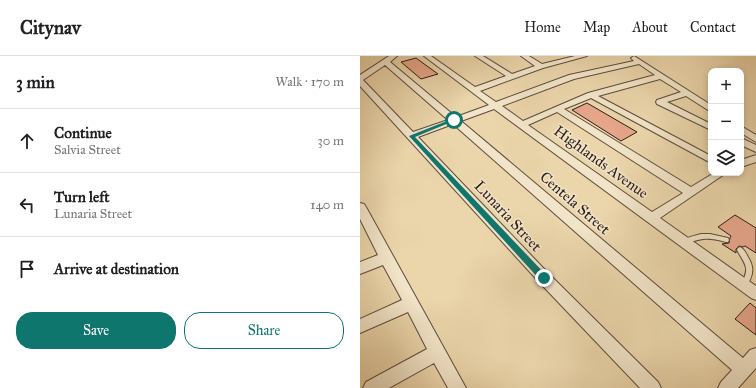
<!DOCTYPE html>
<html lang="en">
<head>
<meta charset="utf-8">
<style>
	body { margin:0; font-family:"IM FELL Great Primer",serif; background:#f2f2f2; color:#202124 }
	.controls { position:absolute; right:12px; top:12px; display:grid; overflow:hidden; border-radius:8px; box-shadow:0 2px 6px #0003 }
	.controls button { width:36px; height:36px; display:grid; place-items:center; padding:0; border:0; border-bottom:1px solid #e0e0e0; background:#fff; color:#202124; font:20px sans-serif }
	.stop { position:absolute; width:12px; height:12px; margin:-9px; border:3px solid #0f766e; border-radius:50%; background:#fff }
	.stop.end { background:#0f766e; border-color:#fff; box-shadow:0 1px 4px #0008 }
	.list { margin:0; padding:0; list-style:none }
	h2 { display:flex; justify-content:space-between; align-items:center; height:52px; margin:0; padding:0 16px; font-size:17px }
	h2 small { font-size:13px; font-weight:400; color:#757577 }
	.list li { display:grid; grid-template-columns:26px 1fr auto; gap:12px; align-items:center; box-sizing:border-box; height:64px; padding:0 16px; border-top:1px solid #e0e0e0 }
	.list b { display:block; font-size:15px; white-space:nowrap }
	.list p { margin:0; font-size:13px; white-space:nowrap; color:#757577 }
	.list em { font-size:13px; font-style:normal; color:#757577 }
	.actions { display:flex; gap:8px; padding:12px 16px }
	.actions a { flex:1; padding:9px 0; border:1px solid #0f766e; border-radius:16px; text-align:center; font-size:14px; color:#0f766e }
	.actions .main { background:#0f766e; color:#fff }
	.icon { flex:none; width:22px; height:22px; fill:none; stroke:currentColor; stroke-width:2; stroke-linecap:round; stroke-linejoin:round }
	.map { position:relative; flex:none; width:396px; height:332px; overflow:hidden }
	header { display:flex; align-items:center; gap:24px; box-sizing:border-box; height:56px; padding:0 20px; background:#fff; border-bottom:1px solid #e0e0e0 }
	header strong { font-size:19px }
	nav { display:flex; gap:22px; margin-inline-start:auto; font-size:14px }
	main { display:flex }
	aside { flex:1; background:#fff }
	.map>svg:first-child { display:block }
	.building { fill:#e6a68a; stroke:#2c1d16 }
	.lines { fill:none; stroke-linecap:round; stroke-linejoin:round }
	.service-casing { stroke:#5c4b3b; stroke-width:2 }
	.minor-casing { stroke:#5c4b3b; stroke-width:2 }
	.service { fill:#f2e4c8; fill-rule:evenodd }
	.minor { fill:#f2e4c8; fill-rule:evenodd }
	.route { fill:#0f766e }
	.labels { text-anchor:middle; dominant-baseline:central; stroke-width:3; stroke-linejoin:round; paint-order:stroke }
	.street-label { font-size:15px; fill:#2c1d16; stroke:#f2e4c8 }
</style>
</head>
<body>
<header>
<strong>Citynav</strong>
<nav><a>Home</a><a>Map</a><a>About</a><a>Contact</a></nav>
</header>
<main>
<aside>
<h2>3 min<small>Walk · 170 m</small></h2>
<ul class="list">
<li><svg class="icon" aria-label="ahead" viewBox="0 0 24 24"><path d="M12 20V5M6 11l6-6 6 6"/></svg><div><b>Continue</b><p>Salvia Street</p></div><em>30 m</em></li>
<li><svg class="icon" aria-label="left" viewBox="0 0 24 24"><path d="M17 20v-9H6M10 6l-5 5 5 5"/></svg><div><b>Turn left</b><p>Lunaria Street</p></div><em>140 m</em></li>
<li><svg class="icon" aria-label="arrive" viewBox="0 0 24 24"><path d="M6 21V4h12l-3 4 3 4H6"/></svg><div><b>Arrive at destination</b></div></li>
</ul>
<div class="actions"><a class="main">Save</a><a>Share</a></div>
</aside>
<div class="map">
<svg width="396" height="332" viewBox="0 0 396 332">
	<rect width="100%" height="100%" fill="#ebd5ab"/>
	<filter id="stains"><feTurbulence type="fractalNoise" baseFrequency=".005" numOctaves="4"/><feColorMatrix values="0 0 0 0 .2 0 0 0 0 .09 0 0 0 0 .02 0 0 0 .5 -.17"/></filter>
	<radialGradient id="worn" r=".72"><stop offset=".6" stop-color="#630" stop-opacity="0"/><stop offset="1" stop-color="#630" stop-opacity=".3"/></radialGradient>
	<!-- building -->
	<path class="building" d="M56,2L78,18L61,23L41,6Z
		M227,47L277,76L261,85L212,54Z
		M375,159L396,172V197L385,190L383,191L379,190L376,193V197L362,188L369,187L370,182L371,180L358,171Z
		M390,247L396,252V279L375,263Z"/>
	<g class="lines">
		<defs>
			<path id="service" d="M341,178H350L368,182L369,184L368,186H366C347,181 343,182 325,188H323L322,186C326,181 334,180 341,178Z
				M380,191C384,193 386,197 388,201C395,212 393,220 386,231L384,232L382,231L381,229C390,211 386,210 377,194L378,192Z"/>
			<path id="minor" d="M29,0H37L30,6L96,61L129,49L64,0H71L115,31L146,20L115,0H123L152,18L175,10L161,0H169L182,8L215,0H227L183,12L120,35L136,46L209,19L274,5L271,2L274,0L351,49V56L326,40L307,46L351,68V74L297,48L296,46L297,44L321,36L300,23L238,40L351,100V107L231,42L204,53L331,131L354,117H366L300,162L396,230V244L391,242L134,53L101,65L383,302L390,294L396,292V312L378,332H358L361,326L372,314L93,68L58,81L189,218L298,326L301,332H280L179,226L0,30V19ZM279,8L295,19L228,37L163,65L142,50L214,23ZM25,9L88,64L53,76L3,24ZM197,56L323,137L292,156L168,69Z
				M381,70L396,79V86L381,77Z
				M381,82L396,89V96L381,89Z
				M396,99V106L381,111V104Z
				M0,147L4,148L6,151L106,332H88L74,307L29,332H3L6,326L67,293L48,256L0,277V263L42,244L23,209L0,218V206L18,199L0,163Z"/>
		</defs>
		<!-- service casing -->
		<use href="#service" class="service-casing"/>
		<!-- minor casing -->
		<use href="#minor" class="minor-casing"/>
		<!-- service -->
		<use href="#service" class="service"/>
		<!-- minor -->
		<use href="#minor" class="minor"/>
	</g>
	<!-- route -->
	<path class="route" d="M92,63L96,64L55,81L187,220V225H181L49,80Z"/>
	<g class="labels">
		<!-- street labels -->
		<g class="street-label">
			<text transform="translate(241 106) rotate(36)">Highlands Avenue</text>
			<text transform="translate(215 147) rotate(41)">Centela Street</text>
			<text transform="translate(148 160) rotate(47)">Lunaria Street</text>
		</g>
	</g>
	<rect width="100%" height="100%" filter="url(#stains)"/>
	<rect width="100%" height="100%" fill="url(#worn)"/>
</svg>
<div class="controls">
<button>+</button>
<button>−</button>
<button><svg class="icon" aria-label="layers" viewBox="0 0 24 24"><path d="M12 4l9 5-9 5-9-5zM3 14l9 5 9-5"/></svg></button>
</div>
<div class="stop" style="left:94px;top:64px"></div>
<div class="stop end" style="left:184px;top:222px"></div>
</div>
</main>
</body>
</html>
